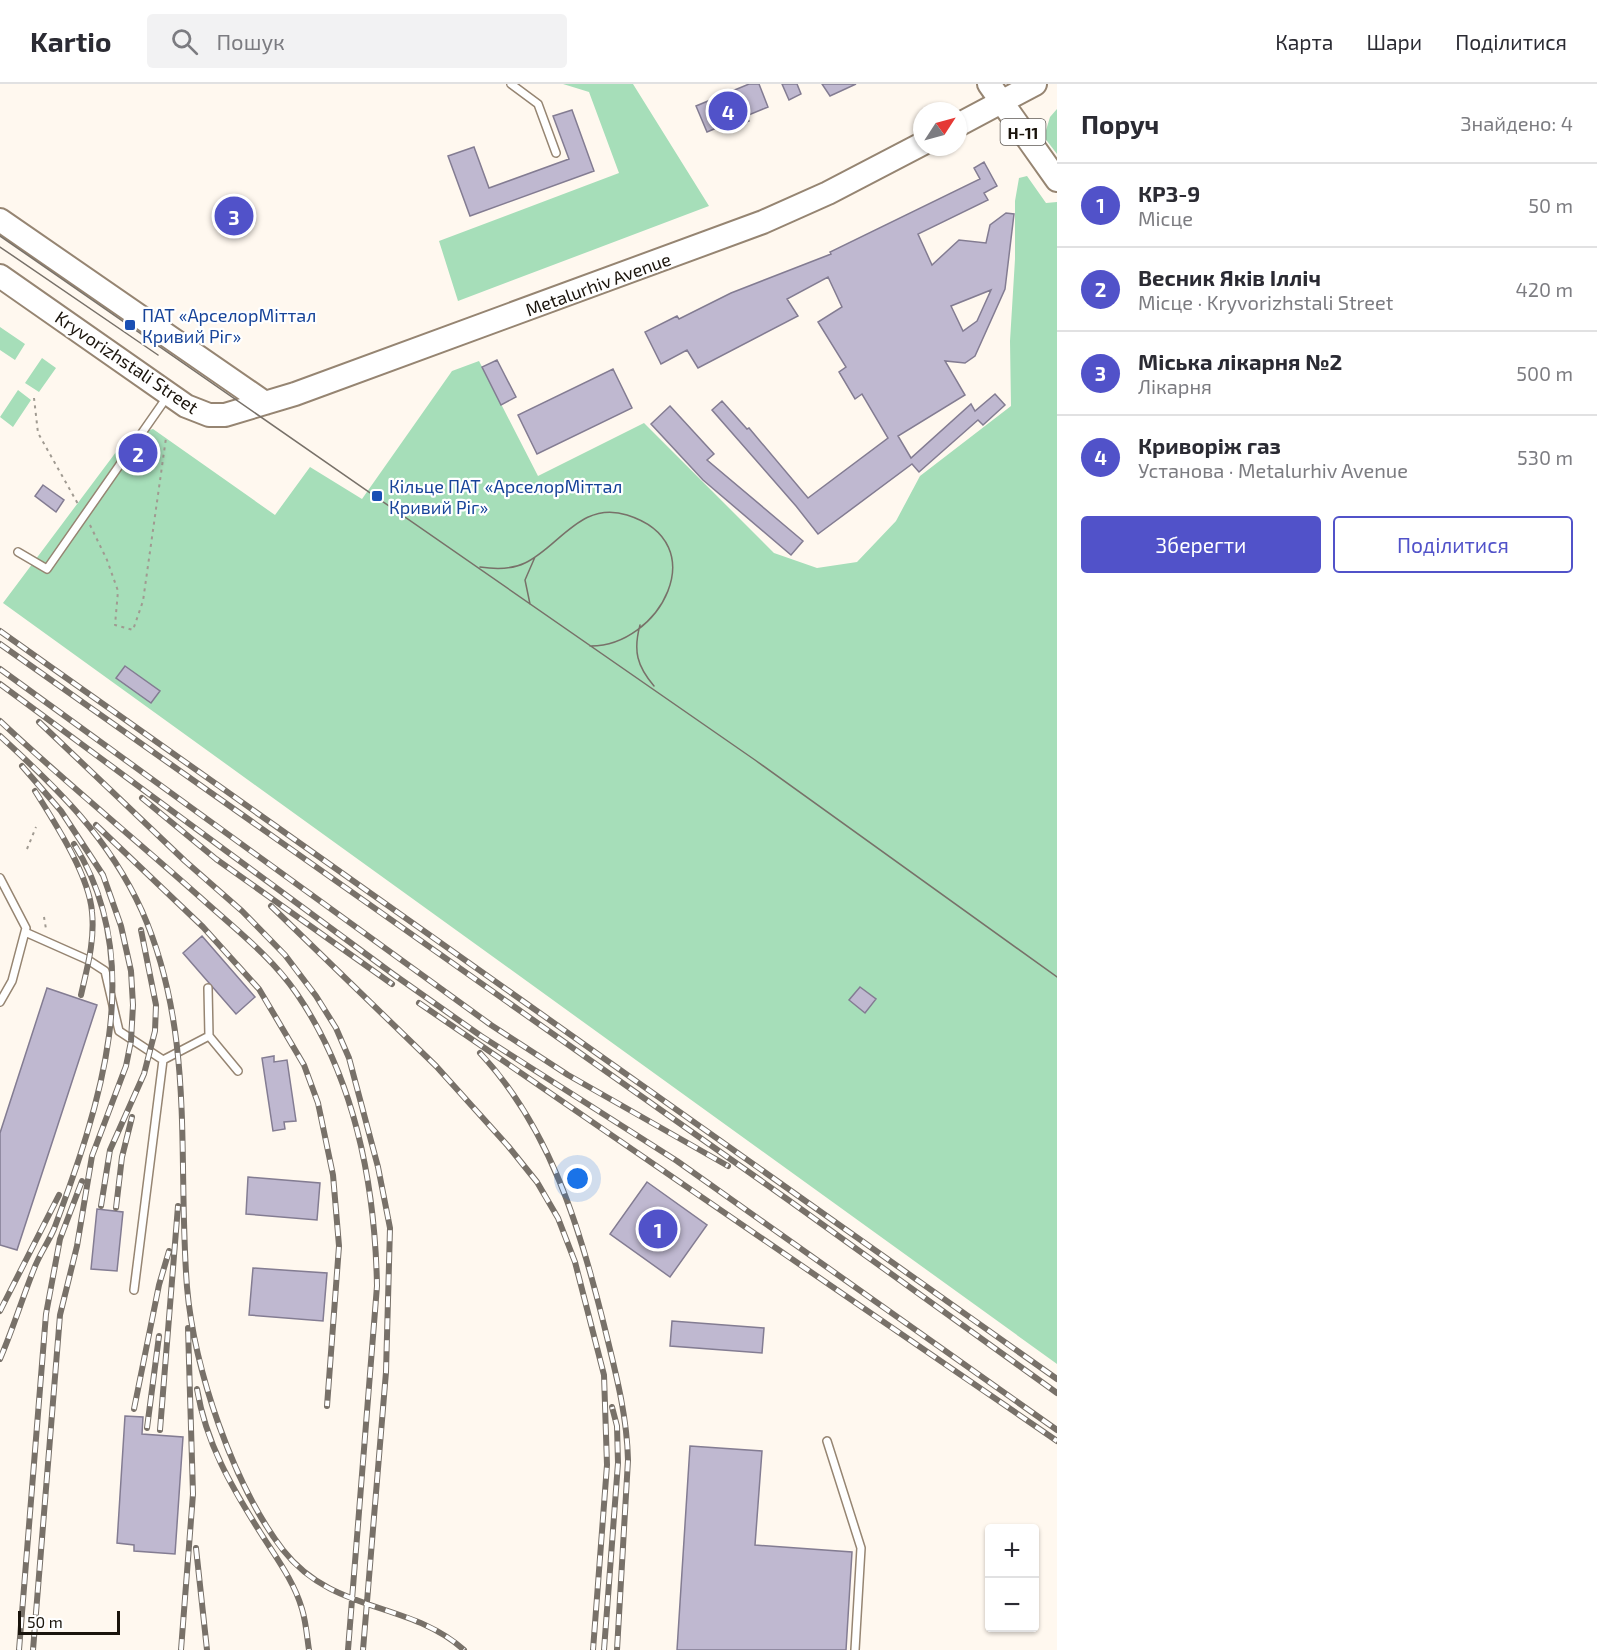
<!DOCTYPE html>
<html lang="uk">
<head>
<meta charset="utf-8">
<style>
	body { margin:0; font-family:"Exo 2",sans-serif; background:#f2f2f3; color:#2b2b33 }
	.controls { position:absolute; right:18px; bottom:18px; display:grid; overflow:hidden; border-radius:6px; box-shadow:0 2px 4px #0004 }
	.controls button { width:54px; height:54px; display:grid; place-items:center; padding:0; border:0; border-bottom:2px solid #e1e1e2; background:#fff; color:#2b2b33; font:30px sans-serif }
	.compass { position:absolute; left:913px; top:18px; width:54px; height:54px; border-radius:50%; background:#fff; box-shadow:0 2px 4px #0004; rotate:54deg }
	.scale { position:absolute; left:18px; bottom:15px; width:102px; box-sizing:border-box; padding-left:6px; border:3px solid #1a140c; border-top:0; font-size:16px; line-height:21px; white-space:nowrap; color:#1a140c; -webkit-text-stroke:4px #fff; paint-order:stroke }
	.you { position:absolute; left:578px; top:1095px; width:21px; height:21px; margin:-15px; border:4px solid #fff; border-radius:50%; background:#1a73e8; box-shadow:0 0 0 9px #1a73e833 }
	.badge { display:grid; place-items:center; width:39px; height:39px; border-radius:50%; background:#5152c9; color:#fff; font-size:20px; font-weight:700 }
	.pin { position:absolute; translate:-50% -50%; border:3px solid #fff; box-shadow:0 2px 6px #0006 }
	.list { margin:0; padding:0; list-style:none }
	h2 { display:flex; justify-content:space-between; align-items:center; height:78px; margin:0; padding:0 24px; font-size:26px }
	h2 small { font-size:20px; font-weight:400; color:#7c7c81 }
	.list li { display:grid; grid-template-columns:39px 1fr auto; gap:18px; align-items:center; box-sizing:border-box; height:84px; padding:0 24px; border-top:2px solid #e1e1e2 }
	.list b { display:block; font-size:22px; white-space:nowrap }
	.list p { margin:0; font-size:20px; white-space:nowrap; color:#7c7c81 }
	.list em { font-size:20px; font-style:normal; color:#7c7c81 }
	.actions { display:flex; gap:12px; padding:18px 24px }
	.actions a { flex:1; padding:14px 0; border:2px solid #5152c9; border-radius:6px; text-align:center; font-size:21px; color:#5152c9 }
	.actions .main { background:#5152c9; color:#fff }
	.icon { flex:none; width:33px; height:33px; fill:none; stroke:currentColor; stroke-width:2; stroke-linecap:round; stroke-linejoin:round }
	.map { position:relative; flex:none; width:1057px; height:1566px; overflow:hidden }
	header { display:flex; align-items:center; gap:36px; box-sizing:border-box; height:84px; padding:0 30px; background:#fff; border-bottom:2px solid #e1e1e2 }
	header strong { font-size:28px }
	nav { display:flex; gap:33px; margin-inline-start:auto; font-size:21px }
	.search { width:420px; height:54px; background:#f2f2f3; display:flex; align-items:center; gap:15px; box-sizing:border-box; padding:0 21px; border-radius:6px; color:#7c7c81; font-size:22px }
	main { display:flex }
	aside { flex:1; background:#fff }
	.map>svg:first-child { display:block }
	.green { fill:#a6deb9 }
	.building { fill:#bfb8d0; stroke:#837c92; stroke-width:1.5; fill-rule:evenodd }
	.lines { fill:none; stroke-linecap:round; stroke-linejoin:round }
	.service-casing { stroke:#968572; stroke-width:10 }
	.primary-casing { stroke:#968572; stroke-width:26 }
	.path { stroke:#a09a91; stroke-width:2; stroke-dasharray:3 4.5; stroke-linecap:butt }
	.service { stroke:#fff; stroke-width:7 }
	.primary { stroke:#fff; stroke-width:22 }
	.tram { stroke:#787169; stroke-width:1.5 }
	.rail-casing { stroke:#787169; stroke-width:6 }
	.rail { stroke:#fff; stroke-width:4; stroke-dasharray:11; stroke-linecap:butt }
	.transit-dot { fill:#1a4fb4; stroke:#fff; stroke-width:2 }
	.labels { text-anchor:middle; dominant-baseline:central; stroke-width:4.5; stroke-linejoin:round; paint-order:stroke }
	.shield { fill:#fff; stroke:#5f5a55; stroke-width:1.5 }
	.shield-label { font-size:16px; font-weight:bold; fill:#1a140c }
	.street-label { font-size:18px; fill:#1a140c; stroke:#fff }
	.transit-label { font-size:18px; fill:#164399; stroke:#fff; text-anchor:start }
</style>
</head>
<body>
<header>
<strong>Kartio</strong>
<div class="search"><svg class="icon" aria-label="search" viewBox="0 0 24 24"><circle cx="10" cy="10" r="6"/><path d="M15 15l6 6"/></svg>Пошук</div>
<nav><a>Карта</a><a>Шари</a><a>Поділитися</a></nav>
</header>
<main>
<div class="map">
<svg width="1057" height="1566" viewBox="0 0 1057 1566">
	<rect width="100%" height="100%" fill="#fff8ef"/>
	<!-- green -->
	<path class="green" d="M563,0H633L709,122L458,217L439,157L619,89L589,8Z
		M1057,25V70L1044,53L1050,33Z
		M1027,92L1046,119L1057,118V1280L3,519L128,352L153,345L275,431L310,383L362,415L452,287L479,277L538,392L644,339L774,469L817,484L857,478L896,437L920,392L1011,322L1010,257L1015,175V117L1019,94Z
		M0,243L25,260L15,276L0,266Z
		M42,274L56,284L39,308L25,299Z
		M18,306L31,316L13,343L0,333Z"/>
	<!-- building -->
	<path class="building" d="M749,0H759L768,23L746,32L749,37L733,44L731,38L707,48L696,22Z
		M782,0H797L801,10L789,16Z
		M822,0H856L830,12Z
		M572,26L594,87L470,132L448,72L474,63L489,104L569,75L553,32Z
		M984,78L997,102L984,109L988,116L918,150L932,181L959,156L986,159L990,141L1006,129L1014,130L1005,205L975,272L965,279L945,277L965,311L898,352L911,374L971,320L975,327L995,310L1005,321L983,341L978,336L919,388L912,380L818,450L796,422L712,326L722,317L747,345L749,344L808,414L888,354L862,310L855,315L839,288L846,283L818,238L842,223L828,193L787,215L798,232L698,284L687,266L661,280L645,248L677,232L679,235L731,209L831,170L830,168L980,95L974,84ZM991,206L977,237L963,247L951,222Z
		M497,276L516,313L501,321L482,283Z
		M613,285L632,324L537,370L518,331Z
		M670,322L714,370L707,376L803,457L791,471L703,396L651,340Z
		M43,401L64,416L56,428L35,412Z
		M125,582L160,607L151,619L116,594Z
		M202,852L255,913L236,930L183,869Z
		M860,903L876,915L865,929L849,916Z
		M47,904L97,921L17,1166L0,1161V1049Z
		M274,972V978L287,976L296,1037L284,1038L285,1045L273,1047L262,974Z
		M248,1093L320,1099L317,1136L246,1130Z
		M647,1098L707,1141L670,1193L610,1150Z
		M97,1125L123,1128L117,1187L91,1185Z
		M253,1184L327,1189L323,1237L249,1231Z
		M672,1237L764,1244L762,1269L670,1262Z
		M125,1332L143,1333L142,1350L183,1353L175,1470L134,1467V1461L117,1459Z
		M690,1362L762,1367L755,1461L852,1468L846,1566H677Z"/>
	<g class="lines">
		<defs>
			<path id="service" d="M511,0L538,20L556,69
				M18,468L47,485L167,313
				M0,794L26,844L12,897L0,918
				M25,848L88,876L105,887L119,947L163,976L134,1206
				M209,952L238,987
				M163,976L209,952L208,904
				M827,1357L861,1464L855,1566"/>
			<path id="primary" d="M989,0L1057,96
				M958,41L1035,0
				M0,136L265,319
				M0,192L186,322L209,331H225L295,310L763,138L828,109L922,60"/>
		</defs>
		<!-- service casing -->
		<use href="#service" class="service-casing"/>
		<!-- primary casing -->
		<use href="#primary" class="primary-casing"/>
		<!-- path -->
		<path class="path" d="M34,314L38,349L78,420
			M90,441L107,476L118,507L115,541L133,546L143,517L166,354
			M27,765L36,743
			M44,833L46,845"/>
		<!-- service -->
		<use href="#service" class="service"/>
		<!-- primary -->
		<use href="#primary" class="primary"/>
		<!-- tram -->
		<path class="tram" d="M0,152L755,676L1057,893
			M0,163L158,271
			M480,483C494,485 511,486 525,479C559,463 581,416 627,431C716,459 659,563 590,562
			M530,520L525,496L535,473
			M640,541C633,567 637,582 654,602"/>
		<defs>
			<path id="rail" d="M0,547L1057,1295
				M0,560L787,1115L1057,1309
				M0,585L491,941L568,991L728,1082
				M0,600L393,890L481,952L677,1077L1057,1346
				M0,637C65,698 134,754 201,814C233,843 272,873 297,910C355,995 375,1101 377,1202L348,1566
				M39,638L185,777L242,827L285,871L316,912L336,944L349,974L378,1083L390,1144L386,1288L363,1566
				M0,652C58,705 109,754 142,827C196,950 177,1074 187,1203C194,1285 233,1401 283,1466C333,1530 410,1517 464,1566
				M22,682L61,727L103,791L121,842L131,887L133,921L131,957L126,982L92,1072L77,1162L60,1231L33,1566
				M35,707C55,739 89,791 92,828C95,857 87,884 81,911
				M142,714L216,775L392,900
				M96,741L203,843L259,905L304,981L318,1019L333,1091L339,1162L327,1322
				M271,822L436,982L508,1062L537,1098L558,1134L575,1178L604,1291L607,1381L593,1566
				M419,919L1057,1357
				M480,969C550,1044 580,1144 604,1241C615,1286 627,1330 628,1376L617,1566
				M101,1122L110,1066L144,990L155,947L156,921L141,846
				M116,1124L122,1073L132,1033
				M0,1227L59,1111
				M0,1275C13,1245 22,1215 34,1185C39,1171 48,1159 54,1145C99,1024 149,879 74,760
				M197,1305C206,1359 231,1402 260,1448C275,1472 294,1497 302,1525C306,1538 307,1553 309,1566
				M134,1325L159,1201L169,1167
				M147,1344L159,1252
				M160,1346L178,1122
				M196,1464L207,1566
				M19,1566L46,1230L60,1155L82,1097
				M181,1566L193,1410L188,1244
				M604,1566L618,1379L617,1342L612,1323"/>
		</defs>
		<!-- rail casing -->
		<use href="#rail" class="rail-casing"/>
		<!-- rail -->
		<use href="#rail" class="rail"/>
	</g>
	<!-- markers -->
	<g class="transit-dot">
		<rect x="124" y="235" width="12" height="12" rx="3"/>
		<rect x="371" y="406" width="12" height="12" rx="3"/>
	</g>
	<g class="labels">
		<!-- shield labels -->
		<rect class="shield" x="1000.5" y="35" width="45" height="26" rx="4.5"/>
		<g class="shield-label">
			<text x="1023" y="48">Н-11</text>
		</g>
		<!-- street labels -->
		<g class="street-label">
			<text transform="translate(598 200) rotate(-20)">Metalurhiv Avenue</text>
			<text transform="translate(127 278) rotate(34)">Kryvorizhstali Street</text>
		</g>
		<!-- transit labels -->
		<g class="transit-label">
			<text x="142" y="231">ПАТ «АрселорМіттал<tspan x="142" dy="21">Кривий Ріг»</tspan></text>
			<text x="389" y="402">Кільце ПАТ «АрселорМіттал<tspan x="389" dy="21">Кривий Ріг»</tspan></text>
		</g>
	</g>
</svg>
<div class="controls">
<button>+</button>
<button>−</button>
</div>
<svg class="compass" viewBox="-18 -18 36 36"><path d="M0-13l5 13h-10z" fill="#e53935"/><path d="M0 13l5-13h-10z" fill="#7c7c81"/></svg>
<div class="scale">50 m</div>
<div class="you"></div>
<div class="pin badge" style="left:658px;top:1145px">1</div>
<div class="pin badge" style="left:138px;top:369px">2</div>
<div class="pin badge" style="left:234px;top:132px">3</div>
<div class="pin badge" style="left:728px;top:27px">4</div>
</div>
<aside>
<h2>Поруч<small>Знайдено: 4</small></h2>
<ul class="list">
<li><span class="badge">1</span><div><b>КРЗ-9</b><p>Місце</p></div><em>50 m</em></li>
<li><span class="badge">2</span><div><b>Весник Яків Ілліч</b><p>Місце · Kryvorizhstali Street</p></div><em>420 m</em></li>
<li><span class="badge">3</span><div><b>Міська лікарня №2</b><p>Лікарня</p></div><em>500 m</em></li>
<li><span class="badge">4</span><div><b>Криворіж газ</b><p>Установа · Metalurhiv Avenue</p></div><em>530 m</em></li>
</ul>
<div class="actions"><a class="main">Зберегти</a><a>Поділитися</a></div>
</aside>
</main>
</body>
</html>
